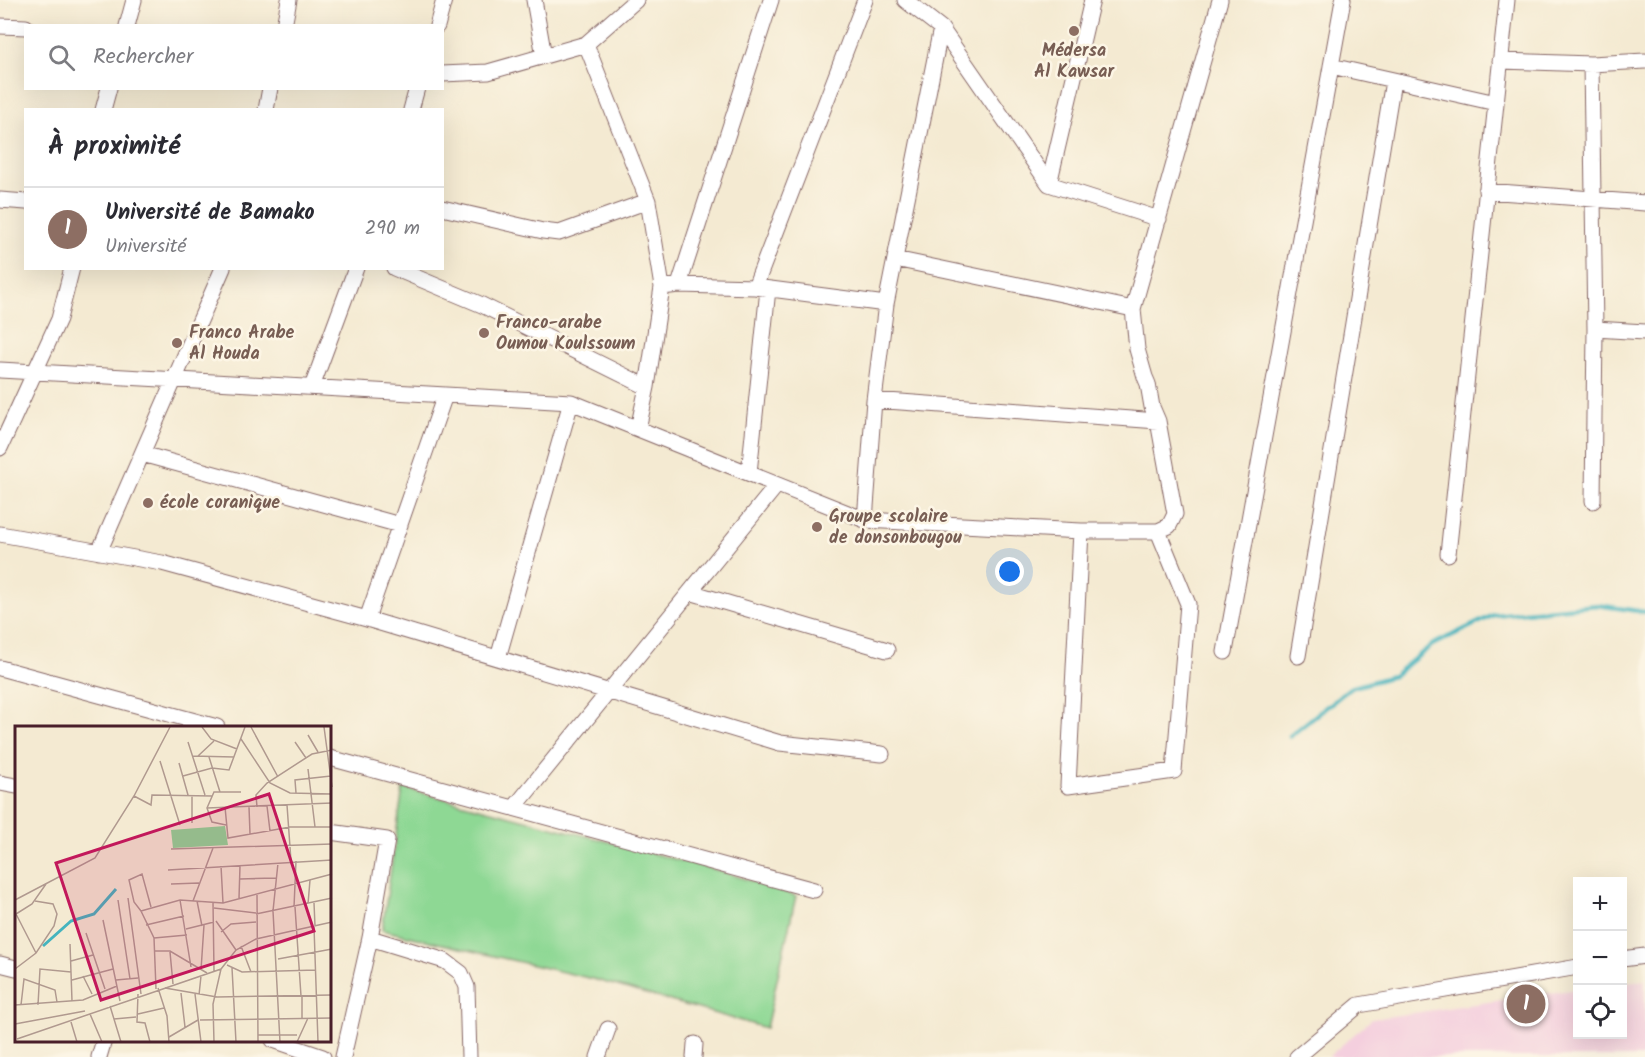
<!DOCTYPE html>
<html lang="fr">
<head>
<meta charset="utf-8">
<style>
	body { margin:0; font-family:Kalam,sans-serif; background:#f2f2f3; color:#2b2b33 }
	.controls { position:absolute; right:18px; bottom:18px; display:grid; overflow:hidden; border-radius:0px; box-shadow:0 6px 24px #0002 }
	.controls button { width:54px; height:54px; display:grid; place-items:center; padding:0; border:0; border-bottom:2px solid #e1e1e2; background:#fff; color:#2b2b33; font:30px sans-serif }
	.you { position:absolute; left:1010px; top:572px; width:21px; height:21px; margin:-15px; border:4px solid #fff; border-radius:50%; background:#1a73e8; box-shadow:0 0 0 9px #1a73e833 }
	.badge { display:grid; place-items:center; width:39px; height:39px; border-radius:50%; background:#d93025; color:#fff; font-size:20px; font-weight:700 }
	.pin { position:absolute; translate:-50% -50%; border:3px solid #fff; box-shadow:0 2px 6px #0006 }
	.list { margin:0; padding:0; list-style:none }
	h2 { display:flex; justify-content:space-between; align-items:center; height:78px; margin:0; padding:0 24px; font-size:26px }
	h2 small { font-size:20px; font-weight:400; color:#7c7c81 }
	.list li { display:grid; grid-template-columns:39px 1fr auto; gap:18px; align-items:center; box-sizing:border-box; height:84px; padding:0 24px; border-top:2px solid #e1e1e2 }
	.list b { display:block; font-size:22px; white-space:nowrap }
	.list p { margin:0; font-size:20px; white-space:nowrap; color:#7c7c81 }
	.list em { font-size:20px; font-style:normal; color:#7c7c81 }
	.icon { flex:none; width:33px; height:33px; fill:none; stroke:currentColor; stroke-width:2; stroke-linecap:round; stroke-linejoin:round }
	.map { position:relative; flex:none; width:1645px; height:1057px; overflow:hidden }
	.search { position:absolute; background:#fff; box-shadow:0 6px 24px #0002; left:24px; top:24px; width:420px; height:66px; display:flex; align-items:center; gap:15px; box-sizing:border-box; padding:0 21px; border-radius:0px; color:#7c7c81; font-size:22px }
	.panel { position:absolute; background:#fff; box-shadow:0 6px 24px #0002; left:24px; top:108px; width:420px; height:162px; border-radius:0px }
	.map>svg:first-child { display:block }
	.built { fill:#f4cfde }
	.green { fill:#8ed894; stroke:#6c7c60; stroke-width:1.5 }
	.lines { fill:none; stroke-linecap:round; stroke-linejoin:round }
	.stream { stroke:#45b4be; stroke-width:4.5 }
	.minor-casing { stroke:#866665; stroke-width:17 }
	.minor { stroke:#fff; stroke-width:15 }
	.education-dot { fill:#8d6e63; stroke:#fcf5e5; stroke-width:2 }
	.labels { text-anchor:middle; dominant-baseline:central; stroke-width:5; stroke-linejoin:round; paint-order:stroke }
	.education-label { font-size:18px; font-weight:bold; fill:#785e54; stroke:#fcf5e5; text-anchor:start }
	.inset-river { fill:none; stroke:#45b4be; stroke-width:3 }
	.inset-road { fill:none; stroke:#b0998f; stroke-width:1.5 }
	.view { fill:#c2185b; fill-opacity:0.15; stroke:#c2185b; stroke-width:3 }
	.inset-edge { fill:none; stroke:#4a1f2b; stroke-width:3 }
</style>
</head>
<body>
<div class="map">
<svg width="1645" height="1057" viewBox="0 0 1645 1057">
	<rect width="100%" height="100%" fill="#fcf5e5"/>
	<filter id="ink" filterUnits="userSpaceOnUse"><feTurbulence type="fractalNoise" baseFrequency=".0167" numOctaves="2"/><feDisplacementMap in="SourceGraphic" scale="12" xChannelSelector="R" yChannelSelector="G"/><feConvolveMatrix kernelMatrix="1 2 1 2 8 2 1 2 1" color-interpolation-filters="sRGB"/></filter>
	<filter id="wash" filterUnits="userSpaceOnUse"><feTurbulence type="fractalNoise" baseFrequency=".008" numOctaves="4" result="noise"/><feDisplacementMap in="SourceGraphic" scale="24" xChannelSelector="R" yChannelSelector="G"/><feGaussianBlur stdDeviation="1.35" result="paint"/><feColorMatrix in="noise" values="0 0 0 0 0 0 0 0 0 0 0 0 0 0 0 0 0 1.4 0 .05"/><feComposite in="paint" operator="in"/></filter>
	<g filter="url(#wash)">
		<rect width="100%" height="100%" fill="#f4ead2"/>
		<!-- built -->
		<path class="built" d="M1645,980V1057H1328L1372,1019L1577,989L1578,1034H1622L1623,983Z"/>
		<!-- green -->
		<path class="green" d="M403,788L724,872L796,896L766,1028L593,979L382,930Z"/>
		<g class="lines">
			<!-- stream -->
			<path class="stream" d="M1290,736L1350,688L1393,676L1432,645L1494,615L1597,605L1645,612"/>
		</g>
	</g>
	<g filter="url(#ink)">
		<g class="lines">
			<defs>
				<path id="minor" d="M534,0L544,56
					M905,0L941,28L1049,184L1159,219
					M0,26L26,27
					M127,26L134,0
					M284,26L289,0
					M437,26L444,0
					M586,44L648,201L662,287
					M1500,61L1591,64L1645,61
					M1591,64L1595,329L1593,501
					M1331,66L1496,103
					M442,74L488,72L586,44L636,0
					M103,110L109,88
					M266,110L270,88
					M411,110L417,88
					M1049,184L1092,0
					M1486,191L1645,203
					M0,200L26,202
					M442,208L543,231L559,233L648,201
					M895,259L1133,309
					M394,268L482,305L647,387
					M679,285L755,287L886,304
					M755,287L865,0
					M1595,329L1645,332
					M0,370L571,402L865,520L1081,531H1158L1169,526L1175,514L1158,421L1152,407L1148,384L1145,377L1137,349L1133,309L1220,0
					M312,387L356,268
					M874,400L1158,421
					M638,429L647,387L662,287L679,285L771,0
					M0,448L59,319L72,268
					M142,454L400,525
					M749,473L768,289
					M865,520L874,400L886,304L941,28
					M1081,531L1068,786L1174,771L1188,604L1158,531
					M0,534L162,563L367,619L780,743L882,754
					M99,552L223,268
					M1448,554L1507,0
					M690,592L887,650
					M367,619L445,395
					M1225,652L1343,0
					M1298,656L1393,81
					M498,658L571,402
					M0,668L217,727
					M330,758L814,890
					M0,783L16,786
					M514,808L777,485
					M330,832L387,840L370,938L343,1057
					M370,938L445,961L461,973L467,987L469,1057
					M1622,959L1645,956
					M0,964L16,968
					M273,1040L323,1057
					M99,1057L104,1040
					M598,1057L608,1029
					M694,1057L695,1044
					M1297,1057L1359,1005L1578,967"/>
			</defs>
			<!-- minor casing -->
			<use href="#minor" class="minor-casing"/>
			<!-- minor -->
			<use href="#minor" class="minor"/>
		</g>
	</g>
	<!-- markers -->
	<g class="education-dot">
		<circle cx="1074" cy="31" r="6"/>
		<circle cx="484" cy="333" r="6"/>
		<circle cx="177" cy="343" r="6"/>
		<circle cx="148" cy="503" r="6"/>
		<circle cx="817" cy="527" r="6"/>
	</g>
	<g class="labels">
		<!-- education labels -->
		<g class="education-label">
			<text x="1074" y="51" text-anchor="middle">Médersa<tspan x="1074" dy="21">Al Kawsar</tspan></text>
			<text x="496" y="323">Franco-arabe<tspan x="496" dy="21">Oumou Koulssoum</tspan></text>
			<text x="189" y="333">Franco Arabe<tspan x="189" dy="21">Al Houda</tspan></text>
			<text x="160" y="503">école coranique</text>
			<text x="829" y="517">Groupe scolaire<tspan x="829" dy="21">de donsonbougou</tspan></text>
		</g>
	</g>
	<!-- overview -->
	<g transform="translate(15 726)">
		<rect width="316" height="316" fill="#f4ead2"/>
		<path d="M210,100L213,119L158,122L156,104Z" fill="#8ed894"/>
		<path class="inset-river" d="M28,220L56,195L79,188L101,163"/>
		<path class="inset-road" d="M187,1L196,13L222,23M236,1L263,51M309,1L317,61M293,9L303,26M226,13L255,57L275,67L317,68M173,16L190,69M280,16L291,32M177,30L219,31M183,30L199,15M194,31L205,66M145,35L165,99M164,37L173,69M293,43L300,101M168,50L197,42L214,44L230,1M281,67L280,54L316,50M119,70L136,79L137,69L197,70M272,79L276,135M252,80L255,105M210,81L213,112L275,101H317M234,81L235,108M242,81L241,69L252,57L297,28L317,24M192,82L317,77M177,97V69M211,99L197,96L192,82L199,66H226M156,123L317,118M263,137L258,185L265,316M206,140L208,177M153,144L317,134M225,153L261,152M156,158L184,157M242,168L243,316M113,172L126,268M224,172L225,140M0,174L80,132L119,70L155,1M103,174L115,253M165,174L176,241M178,175L198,122M182,175L187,200M198,176L199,245M299,177L300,200M293,178L295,154M279,181L281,135M280,181L286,270M199,182L241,187M126,185L119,176L114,154L127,148L136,181M0,186L21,227M1,188L17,178L31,158M241,188L317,172M88,194L105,275M201,195L221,224M131,199L169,190M299,201L303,316M171,203L199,196M206,206L216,198L241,196M71,207L90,263M139,212L172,209M55,218L57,275M226,220L236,246M139,225H155L192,247M155,226L158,258M263,233L317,223M56,235L78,229M212,239L227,246L301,244M217,242L221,316M0,243L21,227L39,200L42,188L38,178L20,175M186,244L189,199M68,250L77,268M57,254L98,243M101,254L123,252M143,262L152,290L154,316M150,262L202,271L317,269M141,263L139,212L126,185L165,174L208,177L317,148M166,267L170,301M123,268L122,296L130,297L135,316M180,268L186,316M184,269L186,250M287,270V292M0,279L68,274L102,260M6,279L9,253L40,264L42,276M23,279L25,243L56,246M95,280L106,316M75,288L87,316M123,288L149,282M99,293L121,291M185,294L317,292M56,296L62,316M0,298L70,285M243,309H282M154,311L183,294M2,313L206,243L221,224L241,213L317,196M199,316L198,278L206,243M282,316L293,292"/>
		<path class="view" d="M254,68L299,205L86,274L41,137Z"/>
		<rect width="316" height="316" class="inset-edge"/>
	</g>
</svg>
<div class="controls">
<button>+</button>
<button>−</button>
<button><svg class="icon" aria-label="locate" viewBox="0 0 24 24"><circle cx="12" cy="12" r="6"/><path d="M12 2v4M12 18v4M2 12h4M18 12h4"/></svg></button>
</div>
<div class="you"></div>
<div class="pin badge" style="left:1526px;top:1004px;background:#8d6e63">1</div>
<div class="search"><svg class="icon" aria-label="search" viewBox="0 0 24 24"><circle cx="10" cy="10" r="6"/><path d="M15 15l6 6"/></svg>Rechercher</div>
<section class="panel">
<h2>À proximité<small></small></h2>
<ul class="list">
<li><span class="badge" style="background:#8d6e63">1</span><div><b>Université de Bamako</b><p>Université</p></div><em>290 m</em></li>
</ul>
</section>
</div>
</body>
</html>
